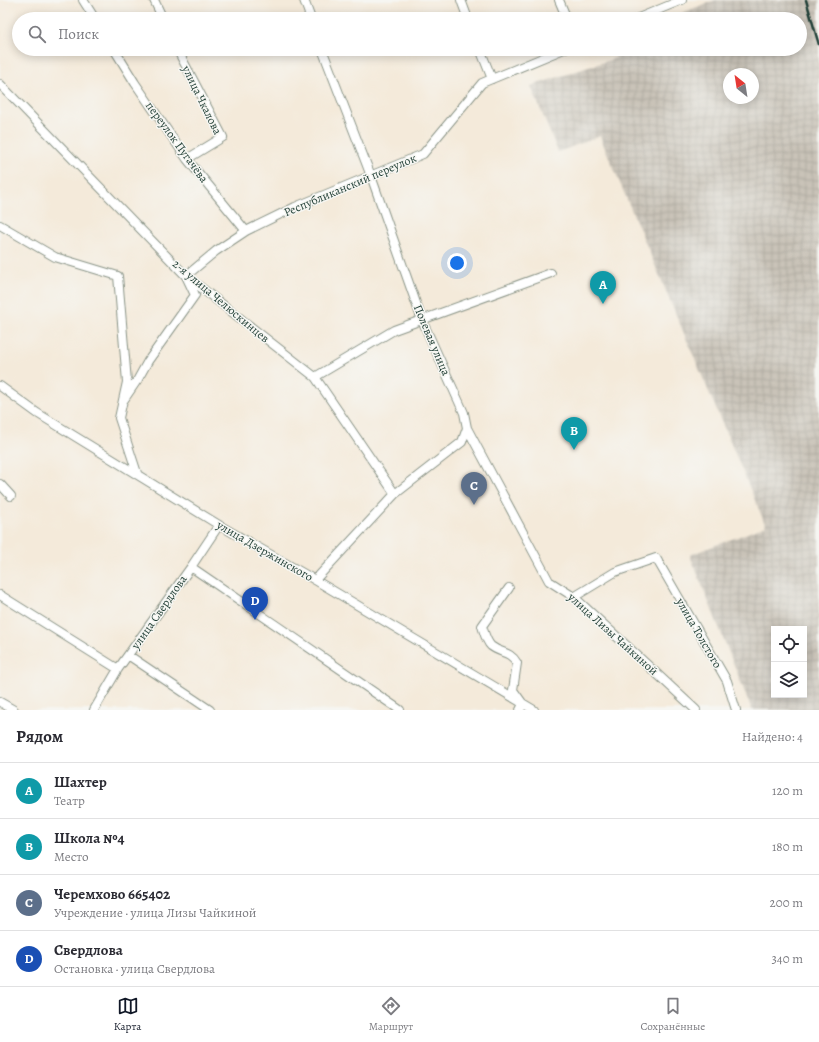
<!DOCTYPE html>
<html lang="ru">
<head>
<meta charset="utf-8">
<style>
	body { margin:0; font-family:Alegreya,serif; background:#f2f2f3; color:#2b2b33 }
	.controls { position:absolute; right:12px; bottom:12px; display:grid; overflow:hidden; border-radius:0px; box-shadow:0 2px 10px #0003 }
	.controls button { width:36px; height:36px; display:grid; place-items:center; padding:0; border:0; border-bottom:1px solid #e1e1e2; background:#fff; color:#2b2b33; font:20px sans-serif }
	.compass { position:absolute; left:723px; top:68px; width:36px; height:36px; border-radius:50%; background:#fff; box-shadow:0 2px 10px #0003; rotate:330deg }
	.you { position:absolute; left:457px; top:263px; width:14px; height:14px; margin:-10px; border:3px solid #fff; border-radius:50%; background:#1a73e8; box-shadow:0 0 0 6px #1a73e833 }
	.badge { display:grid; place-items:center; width:26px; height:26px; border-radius:50%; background:#111827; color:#fff; font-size:13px; font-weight:700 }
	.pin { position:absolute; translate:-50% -33px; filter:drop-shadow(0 1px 2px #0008) }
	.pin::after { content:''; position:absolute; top:21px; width:14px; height:12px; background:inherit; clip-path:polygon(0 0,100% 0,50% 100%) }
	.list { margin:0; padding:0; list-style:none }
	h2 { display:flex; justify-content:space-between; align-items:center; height:52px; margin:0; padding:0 16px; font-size:17px }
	h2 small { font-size:13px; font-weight:400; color:#7c7c81 }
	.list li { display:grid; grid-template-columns:26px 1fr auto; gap:12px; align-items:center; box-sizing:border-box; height:56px; padding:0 16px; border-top:1px solid #e1e1e2 }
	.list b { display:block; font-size:15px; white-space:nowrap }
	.list p { margin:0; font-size:13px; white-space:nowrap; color:#7c7c81 }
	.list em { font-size:13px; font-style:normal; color:#7c7c81 }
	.icon { flex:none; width:22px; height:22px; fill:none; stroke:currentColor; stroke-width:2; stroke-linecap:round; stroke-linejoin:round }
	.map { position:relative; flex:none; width:819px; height:710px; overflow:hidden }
	.search { position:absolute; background:#fff; box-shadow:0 2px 10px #0003; left:12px; right:12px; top:12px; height:44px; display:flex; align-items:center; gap:10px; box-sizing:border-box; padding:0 14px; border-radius:22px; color:#7c7c81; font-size:15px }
	.sheet { height:276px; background:#fff }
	nav { display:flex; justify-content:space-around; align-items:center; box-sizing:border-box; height:56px; border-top:1px solid #e1e1e2; background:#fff; font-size:11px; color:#7c7c81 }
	nav a { display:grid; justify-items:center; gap:2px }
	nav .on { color:#111827 }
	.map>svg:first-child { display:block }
	.industrial { fill:url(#industrial-grid); fill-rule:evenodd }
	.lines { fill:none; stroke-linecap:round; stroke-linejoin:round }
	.minor-casing { stroke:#8a9487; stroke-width:10 }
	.minor { stroke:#fff; stroke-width:8 }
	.rail { stroke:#1f3d34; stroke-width:2.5 }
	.labels { text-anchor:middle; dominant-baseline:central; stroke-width:3; stroke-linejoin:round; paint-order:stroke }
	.street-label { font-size:12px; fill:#1f3d34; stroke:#f6f6f2 }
</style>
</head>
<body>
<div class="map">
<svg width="819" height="710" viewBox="0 0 819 710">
	<defs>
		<pattern id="industrial-grid" width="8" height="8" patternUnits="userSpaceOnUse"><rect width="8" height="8" fill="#c9c3b8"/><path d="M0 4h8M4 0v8" fill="none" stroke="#aca89f"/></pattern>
	</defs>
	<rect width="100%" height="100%" fill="#f6f6f2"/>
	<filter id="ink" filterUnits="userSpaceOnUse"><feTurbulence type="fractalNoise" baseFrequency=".025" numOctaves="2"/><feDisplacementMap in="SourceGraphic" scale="8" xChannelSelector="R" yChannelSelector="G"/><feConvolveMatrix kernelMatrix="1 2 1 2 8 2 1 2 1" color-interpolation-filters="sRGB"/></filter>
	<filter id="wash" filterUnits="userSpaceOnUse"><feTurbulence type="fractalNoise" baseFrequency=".012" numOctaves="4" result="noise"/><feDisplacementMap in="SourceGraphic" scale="16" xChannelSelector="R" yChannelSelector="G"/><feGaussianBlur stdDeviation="0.9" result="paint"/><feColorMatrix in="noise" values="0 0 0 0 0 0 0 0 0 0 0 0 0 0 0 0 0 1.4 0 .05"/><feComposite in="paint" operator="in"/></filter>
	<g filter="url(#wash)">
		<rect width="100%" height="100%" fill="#f4eada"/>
		<!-- industrial -->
		<path class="industrial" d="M715,0H819V709L816,710H752L690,555L766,526L600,136L558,152L531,86L616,58L613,49H800V19H667ZM729,74H753V98H729ZM774,629H804V695H774Z"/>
	</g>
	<g filter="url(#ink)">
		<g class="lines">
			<defs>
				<path id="minor" d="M83,0L95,19
					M154,0L163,19
					M304,0L311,19
					M461,0L468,19
					M559,0L567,19
					M636,19L682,0
					M114,49L135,83L187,159L246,231
					M177,49L223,137L187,159
					M480,49L492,79
					M0,84L186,276L315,377L395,494
					M0,225L55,257L118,276L127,382L119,418L137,473
					M315,377L394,330L551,273
					M0,386L37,413L219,525L315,580L534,710
					M123,401L138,379L148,361L195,295L186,276L216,251L246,231L295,207L423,154L482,83L564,49
					M467,428L549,581L574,597L696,710
					M0,484L11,496
					M191,567L219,525
					M315,580L395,494L462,442L467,428L464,413L422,320L371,176L322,49
					M509,588L482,626C484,632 486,641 491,646C501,654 509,650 517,663L513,690L523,704L520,710
					M0,595L118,669
					M574,597L615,572L656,558L727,681L736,710
					M128,655L210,710
					M0,702L14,710
					M94,710L118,669L191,567L400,710"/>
			</defs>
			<!-- minor casing -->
			<use href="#minor" class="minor-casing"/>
			<!-- minor -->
			<use href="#minor" class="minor"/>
			<!-- rail -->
			<path class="rail" d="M806,0L819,45"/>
		</g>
	</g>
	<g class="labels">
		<!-- street labels -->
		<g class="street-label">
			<text transform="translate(202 100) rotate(64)">улица Чкалова</text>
			<text transform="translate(177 142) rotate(54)">переулок Пугачёва</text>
			<text transform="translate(350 185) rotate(-23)">Республиканский переулок</text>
			<text transform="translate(221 301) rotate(40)">2-я улица Челюскинцев</text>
			<text transform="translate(432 340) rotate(67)">Полевая улица</text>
			<text transform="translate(265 551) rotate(30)">улица Дзержинского</text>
			<text transform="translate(159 612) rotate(-55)">улица Свердлова</text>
			<text transform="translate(699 633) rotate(60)">улица Толстого</text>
			<text transform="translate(613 634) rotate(42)">улица Лизы Чайкиной</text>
		</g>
	</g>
</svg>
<div class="controls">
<button><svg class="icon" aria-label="locate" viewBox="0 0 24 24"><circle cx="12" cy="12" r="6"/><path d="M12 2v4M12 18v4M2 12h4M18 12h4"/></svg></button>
<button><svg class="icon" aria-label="layers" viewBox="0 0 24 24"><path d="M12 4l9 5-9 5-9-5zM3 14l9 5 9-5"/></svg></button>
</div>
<svg class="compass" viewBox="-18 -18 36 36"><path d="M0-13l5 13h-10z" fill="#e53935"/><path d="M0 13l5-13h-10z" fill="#7c7c81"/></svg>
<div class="you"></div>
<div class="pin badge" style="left:603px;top:304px;background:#0f9aa8">A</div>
<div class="pin badge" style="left:574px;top:450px;background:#0f9aa8">B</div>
<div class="pin badge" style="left:474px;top:505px;background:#5c6f8a">C</div>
<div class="pin badge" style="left:255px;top:620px;background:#1a4fb4">D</div>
<div class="search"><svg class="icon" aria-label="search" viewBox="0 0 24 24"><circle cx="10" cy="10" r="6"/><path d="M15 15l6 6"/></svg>Поиск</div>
</div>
<section class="sheet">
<h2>Рядом<small>Найдено: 4</small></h2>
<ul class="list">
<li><span class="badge" style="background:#0f9aa8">A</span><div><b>Шахтер</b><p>Театр</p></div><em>120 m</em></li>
<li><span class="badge" style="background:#0f9aa8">B</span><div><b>Школа №4</b><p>Место</p></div><em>180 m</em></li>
<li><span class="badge" style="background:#5c6f8a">C</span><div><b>Черемхово 665402</b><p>Учреждение · улица Лизы Чайкиной</p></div><em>200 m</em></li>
<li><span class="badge" style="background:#1a4fb4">D</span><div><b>Свердлова</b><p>Остановка · улица Свердлова</p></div><em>340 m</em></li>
</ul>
</section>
<nav>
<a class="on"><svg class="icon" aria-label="map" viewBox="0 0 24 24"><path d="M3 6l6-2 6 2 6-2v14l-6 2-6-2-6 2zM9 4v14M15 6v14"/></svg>Карта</a>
<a><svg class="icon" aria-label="directions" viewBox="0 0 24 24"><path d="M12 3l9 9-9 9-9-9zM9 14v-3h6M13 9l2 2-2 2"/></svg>Маршрут</a>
<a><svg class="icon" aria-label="saved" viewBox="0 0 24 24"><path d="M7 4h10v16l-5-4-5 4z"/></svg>Сохранённые</a>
</nav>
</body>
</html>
